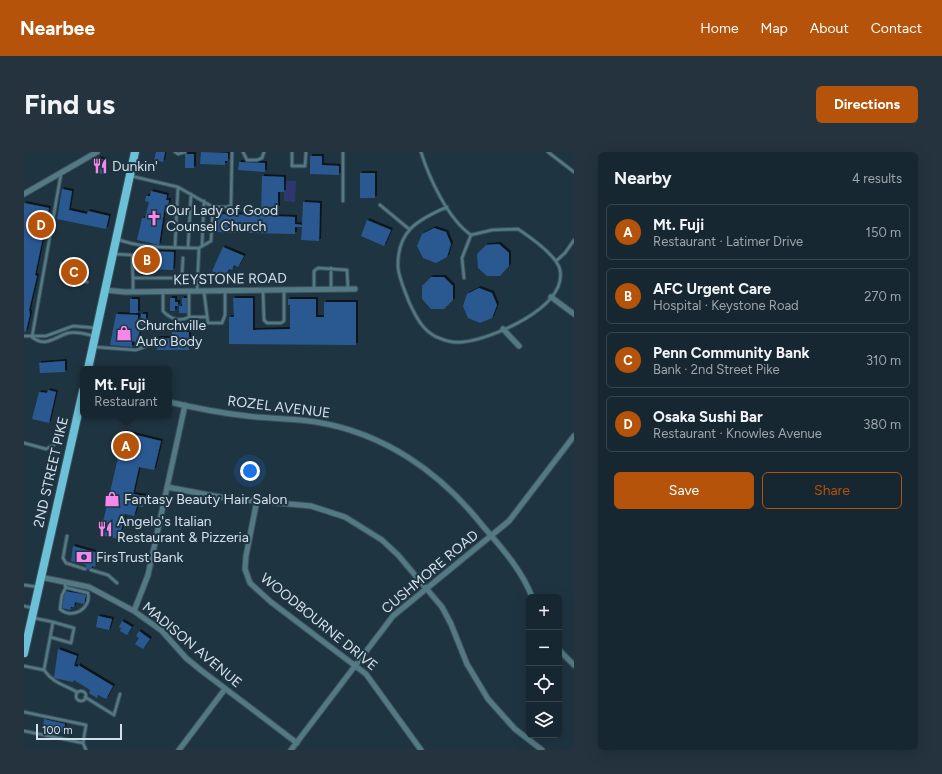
<!DOCTYPE html>
<html lang="en">
<head>
<meta charset="utf-8">
<style>
	body { margin:0; font-family:Figtree,sans-serif; background:#24333d; color:#f1f3f6 }
	.controls { position:absolute; right:12px; bottom:12px; display:grid; overflow:hidden; border-radius:6px; box-shadow:0 4px 16px #0002 }
	.controls button { width:36px; height:36px; display:grid; place-items:center; padding:0; border:0; border-bottom:1px solid #36444d; background:#172731; color:#f1f3f6; font:20px sans-serif }
	.scale { position:absolute; left:12px; bottom:10px; width:86px; box-sizing:border-box; padding-left:4px; border:2px solid #d3e0e9; border-top:0; font-size:11px; line-height:14px; white-space:nowrap; color:#d3e0e9; -webkit-text-stroke:3px #1f3441; paint-order:stroke }
	.you { position:absolute; left:226px; top:319px; width:14px; height:14px; margin:-10px; border:3px solid #fff; border-radius:50%; background:#1a73e8; box-shadow:0 0 0 6px #1a73e833 }
	.badge { display:grid; place-items:center; width:26px; height:26px; border-radius:50%; background:#b45309; color:#fff; font-size:13px; font-weight:700 }
	.pin { position:absolute; translate:-50% -50%; border:2px solid #fff; box-shadow:0 1px 4px #0006 }
	.popup { position:absolute; left:56px; top:214px; width:92px; height:52px; box-sizing:border-box; display:grid; place-content:center; border-radius:6px; background:#172731; filter:drop-shadow(0 1px 3px #0005); font-size:13px; white-space:nowrap; color:#9ea5ab }
	.popup b { font-size:15px; color:#f1f3f6 }
	.popup::after { content:''; position:absolute; left:50%; top:100%; margin-left:-8px; border:8px solid transparent; border-top-color:#172731 }
	.list { margin:0; padding:0; list-style:none }
	h2 { display:flex; justify-content:space-between; align-items:center; height:52px; margin:0; padding:0 16px; font-size:17px }
	h2 small { font-size:13px; font-weight:400; color:#9ea5ab }
	.list li { display:grid; grid-template-columns:26px 1fr auto; gap:12px; align-items:center; box-sizing:border-box; height:56px; margin:0 8px 8px; padding:0 8px; border:1px solid #36444d; border-radius:6px }
	.list b { display:block; font-size:15px; white-space:nowrap }
	.list p { margin:0; font-size:13px; white-space:nowrap; color:#9ea5ab }
	.list em { font-size:13px; font-style:normal; color:#9ea5ab }
	.actions { display:flex; gap:8px; padding:12px 16px }
	.actions a { flex:1; padding:9px 0; border:1px solid #b45309; border-radius:6px; text-align:center; font-size:14px; color:#b45309 }
	.actions .main { background:#b45309; color:#fff }
	.icon { flex:none; width:22px; height:22px; fill:none; stroke:currentColor; stroke-width:2; stroke-linecap:round; stroke-linejoin:round }
	.map { position:relative; flex:none; width:550px; height:598px; overflow:hidden; border-radius:6px }
	header { display:flex; align-items:center; gap:24px; box-sizing:border-box; height:56px; padding:0 20px; background:#b45309; color:#fff }
	header strong { font-size:19px }
	nav { display:flex; gap:22px; margin-inline-start:auto; font-size:14px }
	.intro { display:flex; align-items:center; justify-content:space-between; box-sizing:border-box; height:96px; padding:0 24px }
	h1 { margin:0; font-size:28px }
	.button { padding:10px 18px; border-radius:6px; background:#b45309; color:#fff; font-size:14px; font-weight:700 }
	main { display:flex; gap:24px; padding:0 24px }
	aside { flex:1; background:#172731; border-radius:6px; box-shadow:0 4px 16px #0002 }
	.map>svg:first-child { display:block }
	.park { fill:#2f386e }
	.building { fill:#2b5991; filter:url(#shadow) }
	.lines { fill:none; stroke-linecap:round; stroke-linejoin:round }
	.service-casing { stroke:#3c505c; stroke-width:4.5 }
	.minor-casing { stroke:#3c505c; stroke-width:7 }
	.primary-casing { stroke:#3c505c; stroke-width:10 }
	.service { stroke:#527984; stroke-width:2.5 }
	.minor { stroke:#527984; stroke-width:5 }
	.primary { stroke:#6bc1d7; stroke-width:8 }
	.labels { text-anchor:middle; dominant-baseline:central; stroke-width:4; stroke-linejoin:round; paint-order:stroke }
	.poi-label { font-size:14px; fill:#d3e0e9; stroke:#1f3441; text-anchor:start }
	.street-label { font-size:14px; fill:#d3e0e9; stroke:#1f3441 }
</style>
</head>
<body>
<header>
<strong>Nearbee</strong>
<nav><a>Home</a><a>Map</a><a>About</a><a>Contact</a></nav>
</header>
<div class="intro"><h1>Find us</h1><a class="button">Directions</a></div>
<main>
<div class="map">
<svg width="550" height="598" viewBox="0 0 550 598">
	<defs>
		<filter id="shadow"><feDropShadow dx="2" dy="-2" stdDeviation="0" flood-color="#0009"/></filter>
	</defs>
	<rect width="100%" height="100%" fill="#1f3441"/>
	<!-- park -->
	<path class="park" d="M260,29H272L271,50L260,49Z"/>
	<!-- building -->
	<path class="building" d="M132,0H141L139,10L130,8Z
		M177,0L204,1V9H201V13L176,12Z
		M161,2H170V16H161Z
		M286,4H298V13L315,14V23L286,22Z
		M74,6L82,8L79,22L71,21Z
		M215,10L241,11V20L214,18Z
		M336,21H351V46H336Z
		M238,24L260,25V40H254V56L244,55V64L271,65V72L278,73L279,50L296,51L295,89L277,88L278,75H271V82L190,80L191,62L237,63Z
		M38,37L48,39L45,58L63,62L64,59L85,64L82,77L33,67Z
		M127,39L143,43L142,48H145L144,54L141,53L135,93L113,88L118,66H121L125,50L121,49L122,44H126Z
		M0,51L25,56L11,123L13,124L5,158L6,162L2,179L0,180Z
		M343,68L367,78L360,94L337,84Z
		M410,76L422,80L427,92L423,105L412,111L399,106L393,94L398,82Z
		M475,92L485,101V114L476,124H463L454,116L453,102L462,93Z
		M199,95L220,104L214,115L210,113L208,118L205,117L201,125L188,119Z
		M119,99L150,100L149,118L118,117Z
		M41,113L60,118L59,126L40,121Z
		M407,125H420L429,134V148L420,157H407L398,147V134Z
		M455,136L468,141L473,153L468,166L456,171L444,166L439,154L443,142Z
		M146,146H151V150H154V154H151V159H146Z
		M158,146H163V161H155V154H158Z
		M209,146H229V178L266,177V153H264V147H292V165H300V150H332V193L205,192V165H210Z
		M106,147H114V161H106Z
		M92,162L114,163L113,177L116,178L113,190L108,189V195L86,193Z
		M117,162H122V173H117Z
		M148,180H165V198H133V186H148Z
		M41,209V220L16,221L15,211Z
		M24,238L32,240L25,271L8,267L15,240L23,241Z
		M100,280L137,289L130,318L115,315L109,342L121,344L119,355L113,354L110,364L101,362L95,387L76,383Z
		M49,394L74,401L71,415L68,414L67,418L61,417L62,413L47,409Z
		M41,439L62,443L60,452L51,450L50,455H47L46,458L38,456Z
		M74,464L88,467L85,478L72,475Z
		M98,469L108,475L103,483L96,479L97,476L95,475Z
		M115,479L126,487L119,497L111,492L115,486L112,484Z
		M34,497L53,504L50,514L54,515V513L89,534L82,547L74,543L73,546L65,541L66,538L50,528L49,530L30,526Z
		M20,567L41,572L40,580L23,578V577L19,576Z"/>
	<g class="lines">
		<defs>
			<path id="service" d="M151,0L154,2L161,0
				M219,0L223,8H233L238,6L240,0
				M268,0V14H281L282,0
				M397,0C405,26 424,67 447,83L468,78L494,77C506,85 533,104 536,118C543,156 467,187 439,190C432,191 422,189 415,186C399,180 392,165 385,150C381,139 375,127 374,115C373,79 393,68 423,55
				M524,0L550,20
				M107,24L154,35L189,55L187,89L175,96L173,139
				M319,49V0
				M356,53L385,77
				M189,55H203L207,53L208,0
				M93,87C118,97 148,95 175,96
				M178,94L180,49
				M151,95L154,35
				M164,96L167,42
				M90,102L108,103L109,126H154L158,122L159,106
				M532,109L541,101L550,88
				M59,110L50,113L38,112L37,121L39,123L63,130
				M109,126V139
				M440,126L438,106L447,83
				M290,137V119L294,116L323,118L324,137
				M239,138L240,168L243,171H257L260,169V139
				M307,138V116
				M139,140V159C146,167 156,170 165,165V140
				M180,140L184,171H198L201,163V139
				M165,165H182
				M0,184H22L49,174L72,176
				M8,185L37,22
				M8,185C21,196 31,185 44,181C53,179 61,182 70,184
				M71,195L112,198L126,193
				M0,291L22,297L30,293L33,285
				M43,384L39,406L42,411L61,417
				M67,418L84,423L93,431
				M0,433L14,435
				M42,435L38,443L36,457C47,468 68,457 64,441L44,436L41,434L42,430
				M0,454L9,456
				M10,466L29,470
				M0,514L20,518C30,532 39,532 53,540
				M20,518L29,470L50,476L47,491L26,485
				M52 544a5 5 0 1 1 10 0a5 5 0 1 1-10 0Z
				M61,545L90,563L96,542
				M0,560L62,573L59,591L62,598
				M0,579L59,591"/>
			<path id="minor" d="M0,42L73,0
				M81,138L101,140L331,137
				M527,145L550,162
				M479,177L495,194
				M145,250C171,256 196,261 223,264C246,267 269,266 292,270C360,281 416,320 458,373C477,395 498,418 508,445
				M143,335L201,346L287,354L321,365L358,388L374,403L418,455L427,472L443,512L464,547L491,577L518,598
				M233,348L222,404L221,417L226,431L247,450L342,522L397,598
				M16,425L65,435L110,459L138,479L162,506L178,519L273,591
				M110,459L124,423L161,253
				M535,498L550,513
				M155,598L201,537
				M267,598L369,464L485,369L550,284"/>
			<path id="primary" d="M64,217L111,0
				M0,501L59,239"/>
		</defs>
		<!-- service casing -->
		<use href="#service" class="service-casing"/>
		<!-- minor casing -->
		<use href="#minor" class="minor-casing"/>
		<!-- primary casing -->
		<use href="#primary" class="primary-casing"/>
		<!-- service -->
		<use href="#service" class="service"/>
		<!-- minor -->
		<use href="#minor" class="minor"/>
		<!-- primary -->
		<use href="#primary" class="primary"/>
	</g>
	<!-- icons -->
	<defs>
		<symbol id="restaurant-bare" viewBox="-9 -9 18 18"><path d="M-5-6h1v4h1v-4h1v4h1v-4h1v5L-1.5 .5V6h-2V.5L-5-1ZM5-6V6H3V1.5H1.5Q1.5-4 5-6Z" fill="#f788eb" stroke="#1f3441" stroke-width="2.5" paint-order="stroke"/></symbol>
		<symbol id="church-bare" viewBox="-9 -9 18 18"><path d="M-1.2-6h2.4v3.5h3.3v2.4h-3.3V6h-2.4V-.1h-3.3v-2.4h3.3Z" fill="#f788eb" stroke="#1f3441" stroke-width="2.5" paint-order="stroke"/></symbol>
		<symbol id="shop-bare" viewBox="-9 -9 18 18"><path d="M-5-2.5h2.3a2.7 3.5 0 0 1 5.4 0H5L5.5 6h-11ZM-1.5-2.5h3a1.5 2.3 0 0 0-3 0Z" fill="#f788eb" stroke="#1f3441" stroke-width="2.5" paint-order="stroke"/></symbol>
		<symbol id="bank-bare" viewBox="-9 -9 18 18"><path d="M-6-4H6V4H-6ZM0-2.3a2.3 2.3 0 1 0 0 4.6a2.3 2.3 0 1 0 0-4.6Z" fill="#f788eb" stroke="#1f3441" stroke-width="2.5" paint-order="stroke"/></symbol>
	</defs>
	<g fill-rule="evenodd">
		<use href="#restaurant-bare" x="65" y="3" width="22" height="22"/>
		<use href="#church-bare" x="119" y="55" width="22" height="22"/>
		<use href="#shop-bare" x="89" y="170" width="22" height="22"/>
		<use href="#shop-bare" x="77" y="336" width="22" height="22"/>
		<use href="#restaurant-bare" x="70" y="366" width="22" height="22"/>
		<use href="#bank-bare" x="49" y="394" width="22" height="22"/>
	</g>
	<g class="labels">
		<!-- poi labels -->
		<g class="poi-label">
			<text x="88" y="14">Dunkin'</text>
			<text x="142" y="58">Our Lady of Good<tspan x="142" dy="16">Counsel Church</tspan></text>
			<text x="112" y="173">Churchville<tspan x="112" dy="16">Auto Body</tspan></text>
			<text x="100" y="347">Fantasy Beauty Hair Salon</text>
			<text x="93" y="369">Angelo's Italian<tspan x="93" dy="16">Restaurant &amp; Pizzeria</tspan></text>
			<text x="72" y="405">FirsTrust Bank</text>
		</g>
		<!-- street labels -->
		<g class="street-label">
			<text transform="translate(206 127) rotate(-1)">KEYSTONE ROAD</text>
			<text transform="translate(255 255) rotate(7)">ROZEL AVENUE</text>
			<text transform="translate(27 320) rotate(-77)">2ND STREET PIKE</text>
			<text transform="translate(406 420) rotate(-40)">CUSHMORE ROAD</text>
			<text transform="translate(295 470) rotate(39)">WOODBOURNE DRIVE</text>
			<text transform="translate(168 493) rotate(40)">MADISON AVENUE</text>
		</g>
	</g>
</svg>
<div class="controls">
<button>+</button>
<button>−</button>
<button><svg class="icon" aria-label="locate" viewBox="0 0 24 24"><circle cx="12" cy="12" r="6"/><path d="M12 2v4M12 18v4M2 12h4M18 12h4"/></svg></button>
<button><svg class="icon" aria-label="layers" viewBox="0 0 24 24"><path d="M12 4l9 5-9 5-9-5zM3 14l9 5 9-5"/></svg></button>
</div>
<div class="scale">100 m</div>
<div class="you"></div>
<div class="pin badge" style="left:102px;top:294px">A</div>
<div class="popup"><b>Mt. Fuji</b>Restaurant</div>
<div class="pin badge" style="left:123px;top:108px">B</div>
<div class="pin badge" style="left:50px;top:120px">C</div>
<div class="pin badge" style="left:17px;top:73px">D</div>
</div>
<aside>
<h2>Nearby<small>4 results</small></h2>
<ul class="list">
<li><span class="badge">A</span><div><b>Mt. Fuji</b><p>Restaurant · Latimer Drive</p></div><em>150 m</em></li>
<li><span class="badge">B</span><div><b>AFC Urgent Care</b><p>Hospital · Keystone Road</p></div><em>270 m</em></li>
<li><span class="badge">C</span><div><b>Penn Community Bank</b><p>Bank · 2nd Street Pike</p></div><em>310 m</em></li>
<li><span class="badge">D</span><div><b>Osaka Sushi Bar</b><p>Restaurant · Knowles Avenue</p></div><em>380 m</em></li>
</ul>
<div class="actions"><a class="main">Save</a><a>Share</a></div>
</aside>
</main>
</body>
</html>
